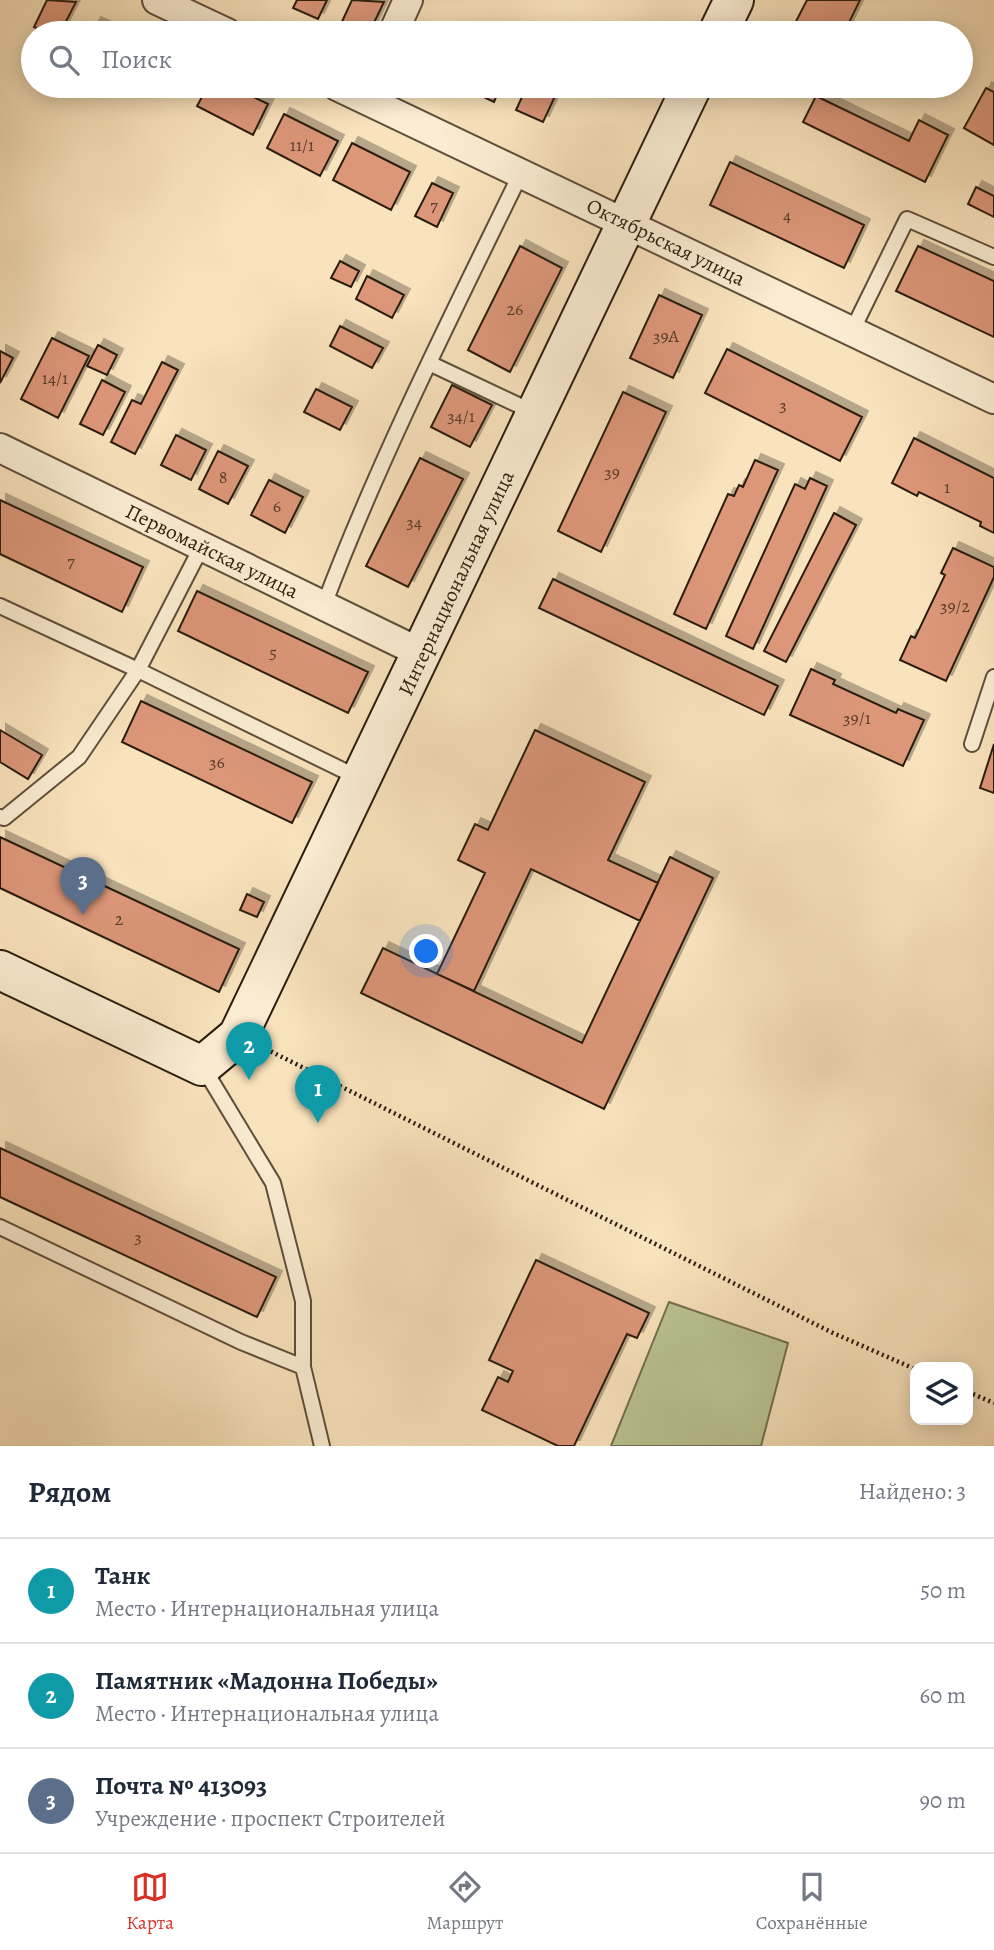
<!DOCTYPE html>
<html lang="ru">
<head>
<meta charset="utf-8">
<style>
	body { margin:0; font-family:Alegreya,serif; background:#f6f6f7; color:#1f2937 }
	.controls { position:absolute; right:21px; bottom:21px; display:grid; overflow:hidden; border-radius:14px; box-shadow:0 4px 18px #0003 }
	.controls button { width:63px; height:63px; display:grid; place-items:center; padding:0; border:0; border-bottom:2px solid #e0e1e3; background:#fff; color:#1f2937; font:35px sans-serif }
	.you { position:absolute; left:427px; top:952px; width:24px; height:24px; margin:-18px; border:5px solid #fff; border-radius:50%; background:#1a73e8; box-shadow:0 0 0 10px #1a73e833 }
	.badge { display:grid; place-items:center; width:46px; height:46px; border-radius:50%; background:#d93025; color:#fff; font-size:23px; font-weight:700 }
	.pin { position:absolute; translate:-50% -58px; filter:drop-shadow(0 2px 4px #0008) }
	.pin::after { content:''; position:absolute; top:37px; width:24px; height:21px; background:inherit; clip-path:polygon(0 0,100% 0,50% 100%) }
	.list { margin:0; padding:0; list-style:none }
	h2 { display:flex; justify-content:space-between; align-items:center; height:91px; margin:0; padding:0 28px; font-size:30px }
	h2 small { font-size:23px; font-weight:400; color:#747a83 }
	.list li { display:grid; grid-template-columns:46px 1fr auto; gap:21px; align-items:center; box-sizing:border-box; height:105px; padding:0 28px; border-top:2px solid #e0e1e3 }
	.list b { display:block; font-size:26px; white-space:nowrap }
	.list p { margin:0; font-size:23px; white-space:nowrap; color:#747a83 }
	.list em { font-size:23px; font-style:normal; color:#747a83 }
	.icon { flex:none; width:38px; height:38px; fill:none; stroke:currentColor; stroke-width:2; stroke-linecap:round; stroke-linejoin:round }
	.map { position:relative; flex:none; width:994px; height:1446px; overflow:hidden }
	.search { position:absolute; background:#fff; box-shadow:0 4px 18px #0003; left:21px; right:21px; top:21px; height:77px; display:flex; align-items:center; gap:18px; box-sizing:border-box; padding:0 24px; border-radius:38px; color:#747a83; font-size:26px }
	.sheet { height:406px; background:#fff }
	nav { display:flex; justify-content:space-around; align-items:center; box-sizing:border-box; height:98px; border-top:2px solid #e0e1e3; background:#fff; font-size:19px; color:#747a83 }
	nav a { display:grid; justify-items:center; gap:4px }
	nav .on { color:#d93025 }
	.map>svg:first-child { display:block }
	.green { fill:#bac493; stroke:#737051; stroke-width:2 }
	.building { fill:#dc9779; stroke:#2c1d0f; stroke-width:2; filter:url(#shadow) }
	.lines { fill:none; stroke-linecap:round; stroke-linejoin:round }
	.lane-casing { stroke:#5f4e3a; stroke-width:18 }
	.street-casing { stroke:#5f4e3a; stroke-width:32 }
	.secondary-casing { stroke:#2c1d0f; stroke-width:42 }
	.path { stroke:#2c1d0f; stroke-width:4.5; stroke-dasharray:2 3.5; stroke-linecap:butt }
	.lane { stroke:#fbedd3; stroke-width:14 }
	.street { stroke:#fbedd3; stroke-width:28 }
	.secondary { stroke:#fbedd3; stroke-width:38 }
	.labels { text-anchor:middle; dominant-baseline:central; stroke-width:5; stroke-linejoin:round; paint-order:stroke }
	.number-label { font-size:18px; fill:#583c2a }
	.street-label { font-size:21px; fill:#2c1d0f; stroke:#fbedd3 }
</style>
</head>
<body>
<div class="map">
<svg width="994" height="1446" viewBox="0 0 994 1446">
	<defs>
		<filter id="shadow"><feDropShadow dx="6" dy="-6" stdDeviation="0" flood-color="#0004"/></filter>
	</defs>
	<rect width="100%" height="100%" fill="#f9e3bc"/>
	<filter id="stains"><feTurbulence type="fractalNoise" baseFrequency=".00286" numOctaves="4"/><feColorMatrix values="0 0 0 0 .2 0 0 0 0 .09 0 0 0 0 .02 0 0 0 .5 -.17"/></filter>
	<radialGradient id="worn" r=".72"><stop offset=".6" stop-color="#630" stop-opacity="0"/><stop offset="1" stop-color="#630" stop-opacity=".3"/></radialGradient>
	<!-- green -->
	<path class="green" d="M669,1302L788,1343L761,1446H611Z"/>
	<!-- building -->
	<path class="building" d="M47,0L76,2L60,33H47L34,27Z
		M297,0H327L318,19L293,8Z
		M352,0L384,2L369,33H351L339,28Z
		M807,0H860L844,33H790Z
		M95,23L116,33H90Z
		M208,86H231L268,104L253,135L197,106Z
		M460,86H501L494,102Z
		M527,86H544L557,92L543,122L516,110Z
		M986,88L994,92V145L964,128Z
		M816,96L909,141L919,120L948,135L925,182L803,122Z
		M284,114L338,141L320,176L267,148Z
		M352,143L410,172L391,210L333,180Z
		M730,162L864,225L844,268L710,205Z
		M432,183L453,193L437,227L415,216Z
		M976,187L994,196V217L968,204Z
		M520,246L562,268L510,372L468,350Z
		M918,246L994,281V337L896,291Z
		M340,261L359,271L351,287L331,278Z
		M367,276L404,295L392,318L356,299Z
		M659,295L702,315L673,378L630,358Z
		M340,326L383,348L372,368L330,346Z
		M52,338L89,356L58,418L21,399Z
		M98,345L117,355L107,375L87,366Z
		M727,349L862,417L840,461L705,393Z
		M0,351L13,358L0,383Z
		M162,362L178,370L135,454L111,442L132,400L141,404Z
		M102,380L125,392L103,435L80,424Z
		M452,385L492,405L470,447L431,427Z
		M316,389L352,407L340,430L304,412Z
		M623,392L666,412L601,552L558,531Z
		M176,435L206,450L191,480L161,465Z
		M914,438L994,478V533L980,526L981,522L919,492L917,496L892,483Z
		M218,451L248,466L228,504L199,489Z
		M420,458L463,479L408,587L366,566Z
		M755,460L778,470L706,629L674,614L728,494L734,496L739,485L743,487Z
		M810,478L827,486L753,649L726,636L795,484L805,489Z
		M269,480L303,497L285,533L251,515Z
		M0,500L143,567L122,612L0,554Z
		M834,513L856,525L786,662L764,651Z
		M953,548L994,567V577L946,681L900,660L911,636L915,638L945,575L941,573Z
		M553,579L778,686L764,715L539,608Z
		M197,591L368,672L348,713L178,631Z
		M811,669L835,680L833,684L896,713L898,709L924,720L903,766L790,715Z
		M141,701L312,782L292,823L122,742Z
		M0,730L42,755L28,779L0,762Z
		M535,730L645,782L608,860L658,883L640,921L531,869L474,991L437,974L485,873L458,860L475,824L488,830Z
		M994,744V793L980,788Z
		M0,837L239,949L219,992L0,888Z
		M670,857L713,878L604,1109L361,993L383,948L582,1043Z
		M247,894L264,902L257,917L240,910Z
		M0,1148L276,1277L257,1317L0,1197Z
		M536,1260L649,1313L637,1338L627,1334L574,1446H558L482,1410L498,1377L508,1382L513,1371L489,1360Z"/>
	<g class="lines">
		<defs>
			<path id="lane" d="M852,331L907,219L994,257
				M429,363L535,413
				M324,605C380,457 452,315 521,173
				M0,606L138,670L202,546
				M972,744L994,677
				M0,817L4,818L79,757L138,670L361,779
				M203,1067L273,1183L303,1301V1367L322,1446
				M0,1227L241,1342L303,1367"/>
			<path id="street" d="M157,0L227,33
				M393,33L408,0
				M337,86L994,399
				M0,448L423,654"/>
			<path id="secondary" d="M718,33L734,0
				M0,970L202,1066L238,1036L692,86"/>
		</defs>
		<!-- lane casing -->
		<use href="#lane" class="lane-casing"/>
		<!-- street casing -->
		<use href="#street" class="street-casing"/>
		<!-- secondary casing -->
		<use href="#secondary" class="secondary-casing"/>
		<!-- path -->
		<path class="path" d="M266,1049L833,1333L915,1369
			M968,1392L994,1403"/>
		<!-- lane -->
		<use href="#lane" class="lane"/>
		<!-- street -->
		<use href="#street" class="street"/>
		<!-- secondary -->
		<use href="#secondary" class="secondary"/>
	</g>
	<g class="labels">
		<!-- number labels -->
		<g class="number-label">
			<text x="302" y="145">11/1</text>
			<text x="434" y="205">7</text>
			<text x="787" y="215">4</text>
			<text x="515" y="309">26</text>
			<text x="666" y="336">39А</text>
			<text x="55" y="378">14/1</text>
			<text x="783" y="405">3</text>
			<text x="461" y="416">34/1</text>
			<text x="612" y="472">39</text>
			<text x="223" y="477">8</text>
			<text x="947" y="487">1</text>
			<text x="277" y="506">6</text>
			<text x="414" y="522">34</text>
			<text x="71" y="561">7</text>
			<text x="955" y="606">39/2</text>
			<text x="273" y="652">5</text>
			<text x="857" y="718">39/1</text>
			<text x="217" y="762">36</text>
			<text x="119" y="919">2</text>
			<text x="138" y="1237">3</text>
		</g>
		<!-- street labels -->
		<g class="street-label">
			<text transform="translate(666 242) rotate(26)">Октябрьская улица</text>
			<text transform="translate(212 551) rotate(26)">Первомайская улица</text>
			<text transform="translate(456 583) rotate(-65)">Интернациональная улица</text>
		</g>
	</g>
	<rect width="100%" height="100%" filter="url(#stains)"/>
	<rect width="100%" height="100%" fill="url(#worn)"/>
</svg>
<div class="controls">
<button><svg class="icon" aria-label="layers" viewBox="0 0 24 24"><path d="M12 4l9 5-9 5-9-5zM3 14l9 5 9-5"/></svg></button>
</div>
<div class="you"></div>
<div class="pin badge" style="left:318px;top:1123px;background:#0f9aa8">1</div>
<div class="pin badge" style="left:249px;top:1080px;background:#0f9aa8">2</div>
<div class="pin badge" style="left:83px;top:915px;background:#5c6f8a">3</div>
<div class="search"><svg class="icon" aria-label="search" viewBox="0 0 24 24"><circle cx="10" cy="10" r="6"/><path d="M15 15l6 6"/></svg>Поиск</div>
</div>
<section class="sheet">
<h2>Рядом<small>Найдено: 3</small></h2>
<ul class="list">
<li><span class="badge" style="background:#0f9aa8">1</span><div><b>Танк</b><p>Место · Интернациональная улица</p></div><em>50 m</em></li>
<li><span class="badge" style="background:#0f9aa8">2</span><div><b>Памятник «Мадонна Победы»</b><p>Место · Интернациональная улица</p></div><em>60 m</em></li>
<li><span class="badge" style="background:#5c6f8a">3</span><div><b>Почта № 413093</b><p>Учреждение · проспект Строителей</p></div><em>90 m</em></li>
</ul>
</section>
<nav>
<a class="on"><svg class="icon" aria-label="map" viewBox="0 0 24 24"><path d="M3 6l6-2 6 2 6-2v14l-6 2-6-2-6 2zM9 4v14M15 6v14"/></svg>Карта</a>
<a><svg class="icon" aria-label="directions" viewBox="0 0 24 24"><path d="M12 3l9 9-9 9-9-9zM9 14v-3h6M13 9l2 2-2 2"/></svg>Маршрут</a>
<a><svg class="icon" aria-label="saved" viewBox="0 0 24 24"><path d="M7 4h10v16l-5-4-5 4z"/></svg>Сохранённые</a>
</nav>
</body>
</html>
